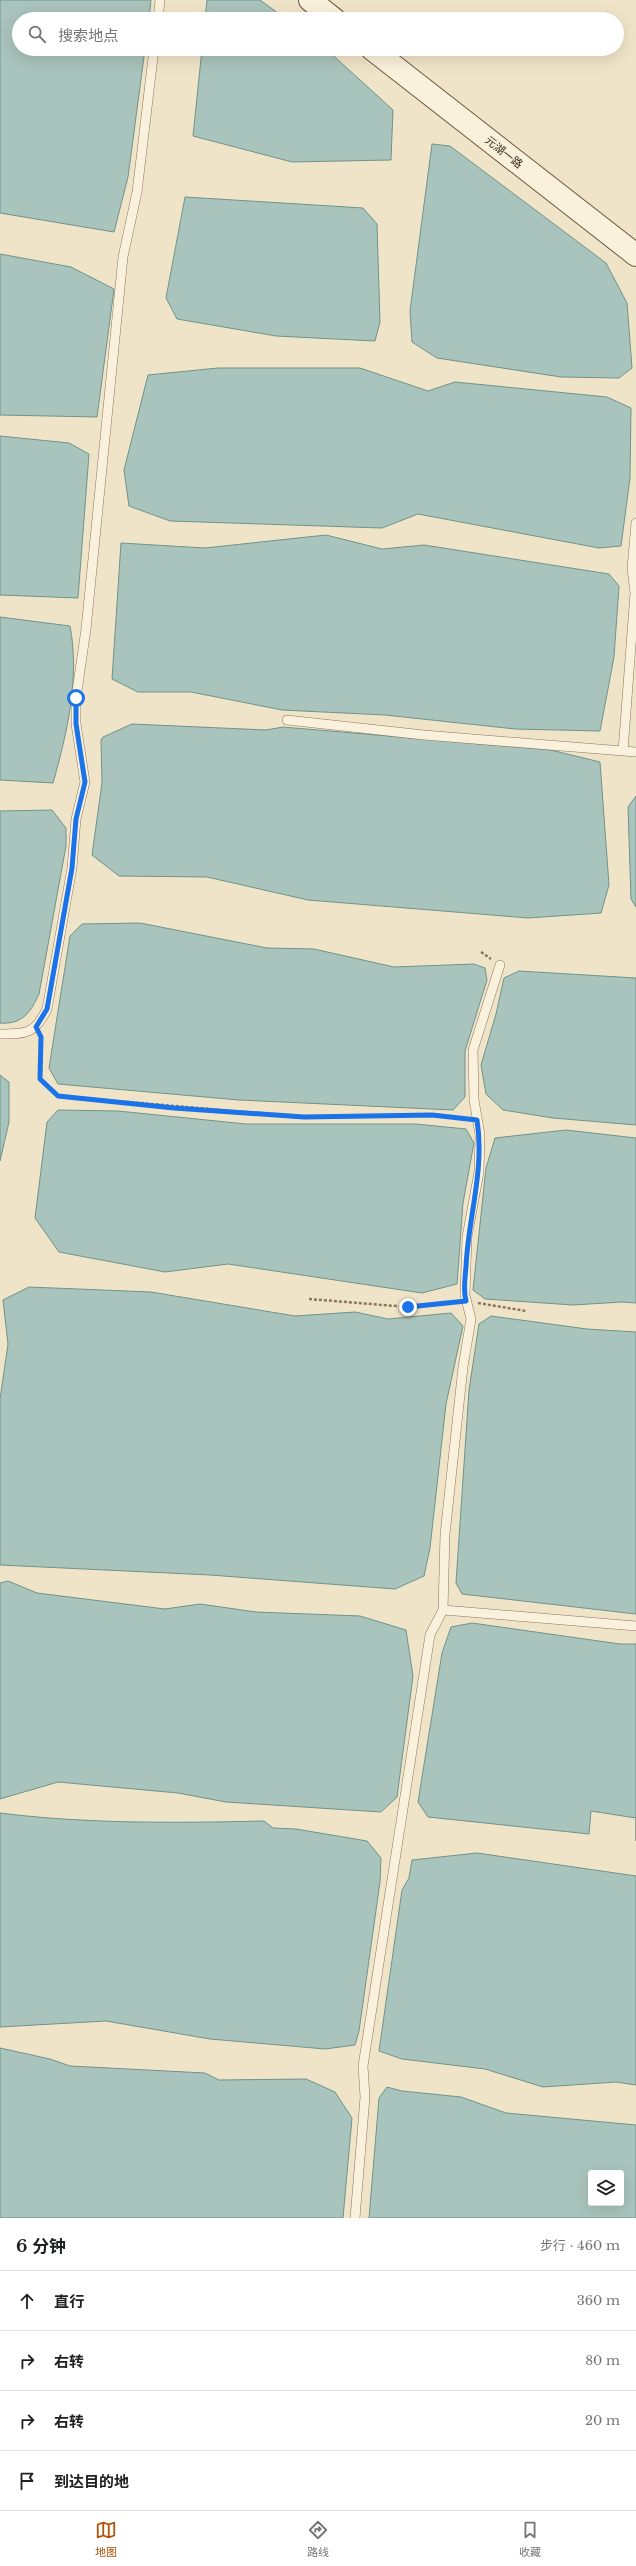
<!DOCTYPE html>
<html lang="zh">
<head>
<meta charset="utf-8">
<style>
	body { margin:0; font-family:"Libre Baskerville","Noto Sans SC",serif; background:#f2f2f2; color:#202124 }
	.controls { position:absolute; right:12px; bottom:12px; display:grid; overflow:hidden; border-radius:4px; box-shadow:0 4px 16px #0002 }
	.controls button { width:36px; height:36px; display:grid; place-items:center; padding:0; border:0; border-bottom:1px solid #e0e0e0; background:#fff; color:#202124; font:20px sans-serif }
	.stop { position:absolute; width:12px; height:12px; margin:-9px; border:3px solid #1a73e8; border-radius:50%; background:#fff }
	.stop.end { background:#1a73e8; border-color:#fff; box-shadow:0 1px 4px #0008 }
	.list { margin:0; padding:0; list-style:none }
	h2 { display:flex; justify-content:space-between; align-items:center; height:52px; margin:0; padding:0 16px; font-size:17px }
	h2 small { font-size:13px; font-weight:400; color:#757577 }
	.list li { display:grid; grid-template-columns:26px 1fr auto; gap:12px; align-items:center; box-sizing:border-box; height:60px; padding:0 16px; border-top:1px solid #e0e0e0 }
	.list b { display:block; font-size:15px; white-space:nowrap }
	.list em { font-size:13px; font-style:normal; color:#757577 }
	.icon { flex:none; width:22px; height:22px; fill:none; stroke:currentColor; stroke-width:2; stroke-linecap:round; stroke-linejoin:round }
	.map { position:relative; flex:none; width:636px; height:2218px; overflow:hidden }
	.search { position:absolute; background:#fff; box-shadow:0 4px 16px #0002; left:12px; right:12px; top:12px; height:44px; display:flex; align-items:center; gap:10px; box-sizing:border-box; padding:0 14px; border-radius:22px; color:#757577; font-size:15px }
	.sheet { height:292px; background:#fff }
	nav { display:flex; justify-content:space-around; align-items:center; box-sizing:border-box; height:56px; border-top:1px solid #e0e0e0; background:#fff; font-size:11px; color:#757577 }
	nav a { display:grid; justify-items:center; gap:2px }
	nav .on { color:#b45309 }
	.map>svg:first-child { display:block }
	.water { fill:#a9c4bc; stroke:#6f938a; fill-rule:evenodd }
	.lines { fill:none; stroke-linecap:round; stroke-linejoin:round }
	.lane-casing { stroke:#8d765c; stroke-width:10 }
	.secondary-casing { stroke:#6f573f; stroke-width:24 }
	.path { stroke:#8d765c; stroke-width:2.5; stroke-dasharray:3 2; stroke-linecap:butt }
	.lane { stroke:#faf1dc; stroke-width:9 }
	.secondary { stroke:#faf1dc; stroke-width:22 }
	.route { stroke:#1a73e8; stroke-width:5 }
	.labels { text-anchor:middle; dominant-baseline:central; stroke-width:3; stroke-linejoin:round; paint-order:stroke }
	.street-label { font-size:11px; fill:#3d2e20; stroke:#f7eed8 }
</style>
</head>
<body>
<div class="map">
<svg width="636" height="2218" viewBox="0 0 636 2218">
	<rect width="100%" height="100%" fill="#f0e4c8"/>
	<!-- water -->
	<path class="water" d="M0,0H151L149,19H19V49H145L128,177L114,232L0,213Z
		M207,0H260L286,19H205Z
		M202,49H326L393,110L391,160L292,162L193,136Z
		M432,144L450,146L606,263L627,303L632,368L619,378L561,377L437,358L412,342L410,311Z
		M185,197L363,208L377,224L380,322L375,341L276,336L177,319L166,298Z
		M0,254L71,267L114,289L97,417L0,415Z
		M218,368H360L428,391L455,382L607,397L631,408L630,478L621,546L599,548L418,514L382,528L170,521L129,506L124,470L148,375Z
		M0,436L69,443L89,454L78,598L0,595Z
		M326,535L382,549L424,545L609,574L619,586L614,657L600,731L515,729L385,715L282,710L191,692H138L112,679L121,543L205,548Z
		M0,617L70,626C80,677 67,734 53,783L0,780Z
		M132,724L266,730L283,727L551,750L600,762L609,885L601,913L528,918L308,900L207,877L119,876L92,855L102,783L101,740L103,737Z
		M636,796V907L631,899L628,807Z
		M52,810L66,828V846L39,994C31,1012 22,1025 0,1023V811Z
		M140,923L267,948L314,949L394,967L474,964L485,968L487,980L465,1051V1097L453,1110L239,1100L58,1084L49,1068L70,936L82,924Z
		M519,971L636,978V1125L553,1118L503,1110L486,1094L481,1065L496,1014L504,978Z
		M0,1075L9,1082V1122L0,1161Z
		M58,1110L118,1111L246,1124H416L466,1129L474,1143L463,1203L457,1284L422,1293L228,1264L165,1272L59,1252L35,1218L47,1122Z
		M566,1130L636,1138V1303L622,1302L573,1305L485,1299L473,1290L486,1168L495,1138Z
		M29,1287L151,1292L295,1316L355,1312L388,1319L451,1313L463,1326L446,1404L430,1548L424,1576L395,1589L210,1575L0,1565V1399L8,1344L3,1300Z
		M491,1316L587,1329L636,1332V1614L462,1594L456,1583L469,1390L479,1324Z
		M8,1581L37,1593L165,1609L200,1604L256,1612L360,1616L406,1630L413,1676L397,1797L381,1812L226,1802L178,1793L58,1782L0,1799V1583Z
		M472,1623L620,1644H636V1841V1818L591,1811L589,1834L428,1817L418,1802L442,1653L451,1627Z
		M0,1813C88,1824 176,1823 264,1821L273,1828L296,1829L367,1841L381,1858L380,1882L359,2031L355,2045L325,2049L210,2039L106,2021L0,2027Z
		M477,1853L636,1876V2085L616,2082L543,2087L485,2069L402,2059L379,2051L402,1890L409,1878L412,1860Z
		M0,2048L50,2059L70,2066L205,2073L219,2080L306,2079L335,2092L352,2118L343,2218H0Z
		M387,2087L402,2091L461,2097L506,2113L636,2125V2218H369L379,2098ZM591,2173H621V2203H591Z"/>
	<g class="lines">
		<defs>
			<path id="lane" d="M158,19L160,0
				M287,720L424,735L636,752
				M623,751L635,593L632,568L636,523
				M0,1034C26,1034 35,1034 47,1009L72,868L76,819L85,782L76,724V698L86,629L123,257L137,192L154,49
				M443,1610L636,1626
				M355,2218L365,2097L363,2066L430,1635L443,1610L445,1534L463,1367L471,1319L465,1295L467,1237L479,1172L480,1135L474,1100L473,1050L500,965"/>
			<path id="secondary" d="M310,0L334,19
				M372,49L636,255"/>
		</defs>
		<!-- lane casing -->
		<use href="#lane" class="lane-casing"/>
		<!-- secondary casing -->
		<use href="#secondary" class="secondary-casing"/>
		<!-- path -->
		<path class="path" d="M481,952L491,959
			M41,1037L40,1079L58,1096L304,1117L432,1115L465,1119
			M309,1299L408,1307L455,1302
			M478,1303L526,1311"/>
		<!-- lane -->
		<use href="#lane" class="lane"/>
		<!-- secondary -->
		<use href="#secondary" class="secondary"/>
	</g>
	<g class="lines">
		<!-- route -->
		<path class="route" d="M76,698V724L85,782L76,819L72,868L47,1009L36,1027L41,1037L40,1079L58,1096L174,1108L304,1117L432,1115L477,1120C485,1170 468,1218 466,1267C465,1278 463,1290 466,1301L408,1307"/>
	</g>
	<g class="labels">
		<!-- street labels -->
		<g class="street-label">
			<text transform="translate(504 152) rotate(38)">元湖一路</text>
		</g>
	</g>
</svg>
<div class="controls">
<button><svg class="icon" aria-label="layers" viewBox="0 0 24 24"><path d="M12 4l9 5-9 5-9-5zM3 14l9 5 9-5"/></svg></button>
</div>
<div class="stop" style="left:76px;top:698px"></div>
<div class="stop end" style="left:408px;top:1307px"></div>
<div class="search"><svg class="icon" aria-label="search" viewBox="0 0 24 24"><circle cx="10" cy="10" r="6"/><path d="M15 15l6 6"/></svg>搜索地点</div>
</div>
<section class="sheet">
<h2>6 分钟<small>步行 · 460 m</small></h2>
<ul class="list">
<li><svg class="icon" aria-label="ahead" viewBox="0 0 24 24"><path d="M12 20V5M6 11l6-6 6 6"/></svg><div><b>直行</b></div><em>360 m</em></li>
<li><svg class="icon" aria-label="right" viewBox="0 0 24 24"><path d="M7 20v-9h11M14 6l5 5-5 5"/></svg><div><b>右转</b></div><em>80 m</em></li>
<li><svg class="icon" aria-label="right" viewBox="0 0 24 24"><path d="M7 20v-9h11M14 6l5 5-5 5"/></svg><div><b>右转</b></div><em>20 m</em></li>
<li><svg class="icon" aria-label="arrive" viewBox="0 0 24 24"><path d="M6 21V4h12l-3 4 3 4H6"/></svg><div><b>到达目的地</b></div></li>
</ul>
</section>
<nav>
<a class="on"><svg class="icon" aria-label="map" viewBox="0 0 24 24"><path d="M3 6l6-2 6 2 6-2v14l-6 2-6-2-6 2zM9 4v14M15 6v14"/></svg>地图</a>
<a><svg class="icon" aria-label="directions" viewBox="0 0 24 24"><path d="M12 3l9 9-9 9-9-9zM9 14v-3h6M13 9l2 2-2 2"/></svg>路线</a>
<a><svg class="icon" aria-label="saved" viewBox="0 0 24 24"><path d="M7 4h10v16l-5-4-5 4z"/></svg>收藏</a>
</nav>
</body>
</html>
